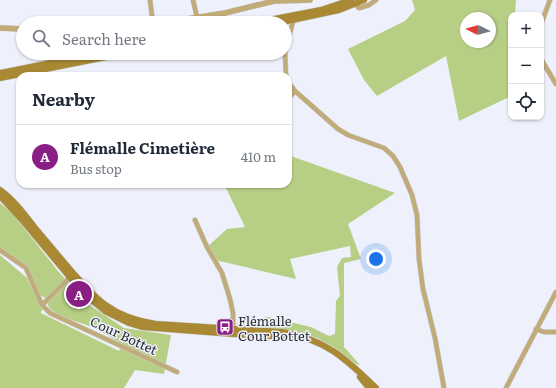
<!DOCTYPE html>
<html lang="en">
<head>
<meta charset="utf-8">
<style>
	body { margin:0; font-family:Literata,serif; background:#f6f6f7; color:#1f2937 }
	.controls { position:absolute; right:12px; top:12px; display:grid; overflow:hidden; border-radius:8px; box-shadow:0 1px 3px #0004 }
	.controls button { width:36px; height:36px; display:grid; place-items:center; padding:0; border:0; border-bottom:1px solid #e0e1e3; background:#fff; color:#1f2937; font:20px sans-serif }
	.compass { position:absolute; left:460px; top:12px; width:36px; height:36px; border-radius:50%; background:#fff; box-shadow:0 1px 3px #0004; rotate:275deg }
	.you { position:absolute; left:376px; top:259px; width:14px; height:14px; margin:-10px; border:3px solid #fff; border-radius:50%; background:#1a73e8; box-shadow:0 0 0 6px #1a73e833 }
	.badge { display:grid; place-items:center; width:26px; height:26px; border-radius:50%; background:#891e84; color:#fff; font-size:13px; font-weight:700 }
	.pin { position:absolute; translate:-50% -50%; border:2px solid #fff; box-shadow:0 1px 4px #0006 }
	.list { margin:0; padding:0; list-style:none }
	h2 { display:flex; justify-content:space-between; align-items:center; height:52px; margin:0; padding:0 16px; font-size:17px }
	h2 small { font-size:13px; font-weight:400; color:#747a83 }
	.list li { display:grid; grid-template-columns:26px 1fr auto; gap:12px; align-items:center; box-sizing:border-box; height:64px; padding:0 16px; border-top:1px solid #e0e1e3 }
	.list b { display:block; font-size:15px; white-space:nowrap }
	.list p { margin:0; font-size:13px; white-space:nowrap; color:#747a83 }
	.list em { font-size:13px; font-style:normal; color:#747a83 }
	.icon { flex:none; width:22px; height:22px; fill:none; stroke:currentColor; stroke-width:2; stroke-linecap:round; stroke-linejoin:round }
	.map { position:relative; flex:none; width:556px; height:388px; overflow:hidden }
	.search { position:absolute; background:#fff; box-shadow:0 1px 3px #0004; left:16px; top:16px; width:276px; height:44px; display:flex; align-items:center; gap:10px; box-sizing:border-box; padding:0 14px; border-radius:22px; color:#747a83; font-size:15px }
	.panel { position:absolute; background:#fff; box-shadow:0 1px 3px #0004; left:16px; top:72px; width:276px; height:116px; border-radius:12px }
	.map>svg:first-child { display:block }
	.green { fill:#b7cf85; fill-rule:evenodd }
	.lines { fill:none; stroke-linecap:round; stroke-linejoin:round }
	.minor-casing { stroke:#cbced7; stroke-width:5.5 }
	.tertiary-casing { stroke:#cbced7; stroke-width:6 }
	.secondary-casing { stroke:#cbced7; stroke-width:7 }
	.minor { stroke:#c1ac79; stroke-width:4.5 }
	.tertiary { stroke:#c1ac79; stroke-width:5.5 }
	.secondary { stroke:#a98934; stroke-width:6 }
	.labels { text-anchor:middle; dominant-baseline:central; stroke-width:3; stroke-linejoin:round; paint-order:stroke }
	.poi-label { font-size:13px; fill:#2d2e32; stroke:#eef1fb; text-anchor:start }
	.street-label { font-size:13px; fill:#2d2e32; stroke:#eef1fb }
</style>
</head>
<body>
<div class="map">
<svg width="556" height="388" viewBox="0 0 556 388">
	<rect width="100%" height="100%" fill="#eef1fb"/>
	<!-- green -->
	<path class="green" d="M412,0H516L515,15H511V96L459,121L446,56L377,96L364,80L348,49L405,21L415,10ZM466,18H490V42H466Z
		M288,155L395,193L348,224L361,259L344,263V347L360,365L356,364L337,349L317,338L299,332L278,329L244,328L236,324L268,317L311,327L329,336L335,334L336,301L340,296L337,267L342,258L351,257L350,246L290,259L296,279L215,260L207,247L227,229L245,227L224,184H288Z
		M0,203L13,214L58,271L88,304L124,328L171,335L164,374L135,370L124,388H0V255L27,278L43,310L41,311V313L119,351L122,344L95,328L60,316L50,309L44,297L41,296L26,268L0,250Z"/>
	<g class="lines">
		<defs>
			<path id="minor" d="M150,0L153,23
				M193,0L197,17
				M354,3L359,8L369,5L376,0
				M541,24L550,0
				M285,51L294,18
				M285,53L286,76
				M541,59L556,84
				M288,82L295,91L338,129L348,135L384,148L393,156L400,167L412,195L417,215L419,259L423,289L435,338L444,388
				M288,99L295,91
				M195,220L207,247L222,273L230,299L233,313V330
				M0,250L26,268L42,305L50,313L177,372
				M42,305L72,275
				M536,329L544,332H556
				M506,388L556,292"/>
			<path id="tertiary" d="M162,23L225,13L274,1L310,0
				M0,28L23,29"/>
			<path id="secondary" d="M253,23L321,10L351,0
				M278,23L339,10L364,0
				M0,73L100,53
				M0,78L126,53
				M0,190C14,200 25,215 35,228C46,241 56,253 67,266C94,298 112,318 156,324L283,332C327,340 346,359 376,388
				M0,196L23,221L83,293L105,311L129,323L142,327L259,336H285
				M360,377L369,388"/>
		</defs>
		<!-- minor casing -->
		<use href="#minor" class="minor-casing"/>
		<!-- tertiary casing -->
		<use href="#tertiary" class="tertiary-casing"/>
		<!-- secondary casing -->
		<use href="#secondary" class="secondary-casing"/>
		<!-- minor -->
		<use href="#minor" class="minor"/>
		<!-- tertiary -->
		<use href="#tertiary" class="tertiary"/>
		<!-- secondary -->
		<use href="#secondary" class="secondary"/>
	</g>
	<!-- icons -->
	<defs>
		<symbol id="bus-square" viewBox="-11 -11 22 22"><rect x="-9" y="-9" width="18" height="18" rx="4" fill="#891e84" stroke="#eef1fb"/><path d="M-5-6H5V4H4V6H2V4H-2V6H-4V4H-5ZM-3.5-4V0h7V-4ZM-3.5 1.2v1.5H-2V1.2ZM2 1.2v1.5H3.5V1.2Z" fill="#fff"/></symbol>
	</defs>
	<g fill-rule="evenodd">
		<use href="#bus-square" x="215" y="317" width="20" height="20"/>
	</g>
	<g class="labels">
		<!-- poi labels -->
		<g class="poi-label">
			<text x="238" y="320">Flémalle<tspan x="238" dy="15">Cour Bottet</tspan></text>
		</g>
		<!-- street labels -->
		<g class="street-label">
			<text transform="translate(124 335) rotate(25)">Cour Bottet</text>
		</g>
	</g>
</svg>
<div class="controls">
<button>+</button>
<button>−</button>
<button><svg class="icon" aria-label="locate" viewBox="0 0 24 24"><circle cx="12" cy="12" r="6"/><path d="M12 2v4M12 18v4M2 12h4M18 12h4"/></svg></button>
</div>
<svg class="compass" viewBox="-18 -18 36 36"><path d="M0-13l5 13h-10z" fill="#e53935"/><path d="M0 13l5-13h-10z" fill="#747a83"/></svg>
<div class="you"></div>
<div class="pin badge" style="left:79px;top:294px">A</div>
<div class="search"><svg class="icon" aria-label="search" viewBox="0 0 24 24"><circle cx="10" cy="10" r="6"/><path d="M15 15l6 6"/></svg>Search here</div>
<section class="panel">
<h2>Nearby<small></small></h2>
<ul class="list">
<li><span class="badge">A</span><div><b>Flémalle Cimetière</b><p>Bus stop</p></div><em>410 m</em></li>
</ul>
</section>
</div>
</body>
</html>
